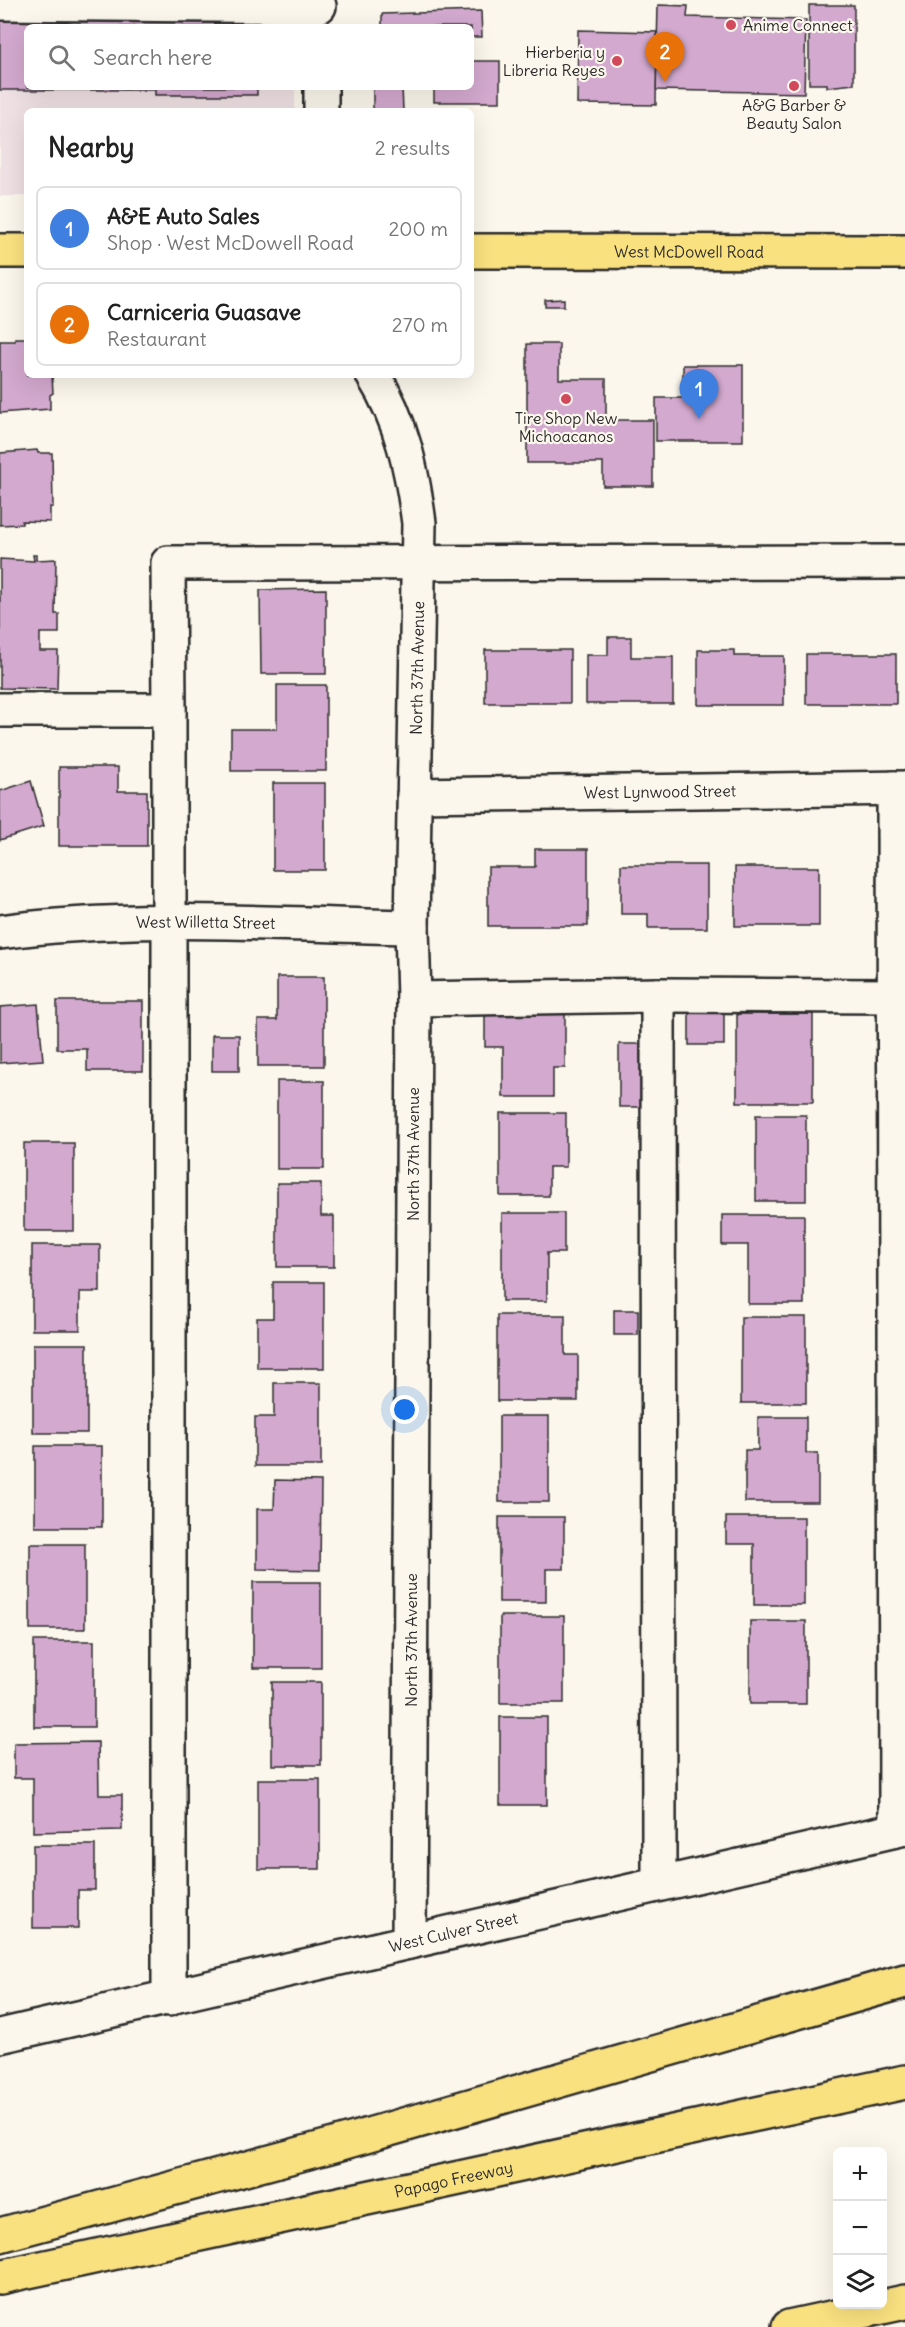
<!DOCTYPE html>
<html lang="en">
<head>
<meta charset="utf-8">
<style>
	body { margin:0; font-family:Delius,sans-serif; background:#f2f2f2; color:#222 }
	.controls { position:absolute; right:18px; bottom:18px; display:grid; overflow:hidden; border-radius:9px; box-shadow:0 6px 24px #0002 }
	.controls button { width:54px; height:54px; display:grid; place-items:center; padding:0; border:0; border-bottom:2px solid #e0e0e0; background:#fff; color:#222; font:30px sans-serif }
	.you { position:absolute; left:405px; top:1410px; width:21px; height:21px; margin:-15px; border:4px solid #fff; border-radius:50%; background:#1a73e8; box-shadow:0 0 0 9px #1a73e833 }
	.badge { display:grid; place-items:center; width:39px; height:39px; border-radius:50%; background:#d1495b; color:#fff; font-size:20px; font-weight:700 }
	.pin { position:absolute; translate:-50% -50px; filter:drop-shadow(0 2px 3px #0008) }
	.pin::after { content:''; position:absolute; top:32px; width:21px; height:18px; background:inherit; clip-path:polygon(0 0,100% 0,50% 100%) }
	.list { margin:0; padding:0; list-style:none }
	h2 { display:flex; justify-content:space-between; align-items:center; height:78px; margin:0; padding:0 24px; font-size:26px }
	h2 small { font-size:20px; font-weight:400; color:#767676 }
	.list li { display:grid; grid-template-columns:39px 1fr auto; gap:18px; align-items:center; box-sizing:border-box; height:84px; margin:0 12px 12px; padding:0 12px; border:2px solid #e0e0e0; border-radius:9px }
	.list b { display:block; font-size:22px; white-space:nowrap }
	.list p { margin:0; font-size:20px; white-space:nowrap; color:#767676 }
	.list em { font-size:20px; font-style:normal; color:#767676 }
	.icon { flex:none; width:33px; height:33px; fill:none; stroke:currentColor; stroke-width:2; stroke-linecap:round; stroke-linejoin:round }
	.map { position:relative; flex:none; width:905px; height:2327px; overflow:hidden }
	.search { position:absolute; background:#fff; box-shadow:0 6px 24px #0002; left:24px; top:24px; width:450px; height:66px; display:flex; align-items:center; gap:15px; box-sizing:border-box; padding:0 21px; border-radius:9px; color:#767676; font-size:22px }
	.panel { position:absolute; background:#fff; box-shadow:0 6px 24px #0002; left:24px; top:108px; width:450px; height:270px; border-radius:9px }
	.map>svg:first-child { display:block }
	.built { fill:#efe0e3 }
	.building { fill:#d3a9cf; stroke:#2b2b2b; stroke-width:1.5 }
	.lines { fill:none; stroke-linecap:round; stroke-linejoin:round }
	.minor-casing { stroke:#2b2b2b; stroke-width:38 }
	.major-casing { stroke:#2b2b2b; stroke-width:38 }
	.highway-casing { stroke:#2b2b2b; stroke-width:38 }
	.minor { stroke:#fbf7ec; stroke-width:33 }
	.major { stroke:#fae180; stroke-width:33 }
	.highway { stroke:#fae180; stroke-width:33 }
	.poi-dot { fill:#d1495b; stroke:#fbf7ec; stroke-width:2 }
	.labels { text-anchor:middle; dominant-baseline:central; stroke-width:4.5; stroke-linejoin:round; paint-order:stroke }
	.poi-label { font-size:16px; fill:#2b2b2b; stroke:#fbf7ec }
	.street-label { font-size:16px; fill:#2b2b2b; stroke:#fbf7ec }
</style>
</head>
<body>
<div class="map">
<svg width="905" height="2327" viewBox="0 0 905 2327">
	<rect width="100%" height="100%" fill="#fbf7ec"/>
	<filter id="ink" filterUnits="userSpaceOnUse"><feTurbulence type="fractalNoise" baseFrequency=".0167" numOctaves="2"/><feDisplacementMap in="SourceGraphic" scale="12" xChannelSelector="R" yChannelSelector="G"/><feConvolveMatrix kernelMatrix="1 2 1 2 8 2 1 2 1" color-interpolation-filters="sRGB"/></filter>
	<g filter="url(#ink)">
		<!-- built -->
		<path class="built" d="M0,14L294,15L295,27H27V87H295V111H27V196H0Z"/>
		<!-- building -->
		<path class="building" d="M658,5L688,6L687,17L806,20L804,93L656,90Z
			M809,5H854V84L827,87V84H809Z
			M481,11L482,37H471V27H382V14Z
			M0,20L257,21V27H27V87H257V95H155V90H0Z
			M578,30L657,32L656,105L577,104Z
			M471,61H500V102H434V87H471Z
			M373,87H402L403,111H373Z
			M564,299V306H545V300Z
			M15,338H27V375H52L53,393L50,395V409L0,413V341H15Z
			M527,344H559V379H606V420H653V486H603V463H527Z
			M683,365H743V441H656V398H683Z
			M37,450L38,453H52L53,507H50V522L22,521V524L0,525V453Z
			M33,555H36V560L56,559L55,614H59V633H40V651H58L57,689L0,688V559L34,561Z
			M326,589V674H261L260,590Z
			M608,637H631V657H673V704H586V655H608Z
			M485,650H570V703H485Z
			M698,650H734V656H784V705H698Z
			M806,654H896V704H806Z
			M277,685H326V771H231V729H277Z
			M59,767H118V791H147V846H59Z
			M31,781L44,826L0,840V791Z
			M273,783H325V870H273Z
			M535,849H588V926H488V867H535Z
			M621,865H707V928H648V914H621Z
			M735,867H819V926H735Z
			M277,977H324V1066H258V1020H277Z
			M57,1001H143V1071H87V1049H57Z
			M38,1004L43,1060L0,1063V1007Z
			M689,1009H724V1045H689Z
			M485,1013H565V1068H553V1097H503V1047H485Z
			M737,1014H813V1102H737Z
			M212,1035H239V1071H212Z
			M619,1044H643V1107H619Z
			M277,1081H324V1169H277Z
			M500,1113H566V1167H549V1196H500Z
			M756,1115H806V1201H756Z
			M24,1143H74V1231H24Z
			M277,1183H321V1216H334V1267H277Z
			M502,1213H564V1253H547V1301H502Z
			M722,1215H804V1304H748V1245H722Z
			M32,1245H100V1292H80V1330H32Z
			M273,1282H324V1368H257V1318H273Z
			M614,1310H638V1335H614Z
			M497,1315H565V1355H578V1401H497Z
			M741,1317H806V1403H741Z
			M33,1344H87V1433H33Z
			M274,1383H321V1466H255V1417H274Z
			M499,1416H549V1502H499Z
			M758,1417H806V1453H818V1502H745V1450H758Z
			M35,1446H102V1527H35Z
			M275,1480L321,1481L320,1570L257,1569V1509H274Z
			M499,1517H564V1569H546V1602H499Z
			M726,1517H804V1605H754V1544H726Z
			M30,1544H85V1629H30Z
			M253,1582H321V1668H253Z
			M500,1616H564V1703H500Z
			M750,1621H806V1704H750Z
			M34,1641H94V1727H34Z
			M272,1682H321V1765H272Z
			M500,1717H547V1805H500Z
			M98,1742L99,1795H122V1830L33,1832V1778H14V1743Z
			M258,1779H320V1869H258Z
			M33,1845H95V1890H78V1928H33Z"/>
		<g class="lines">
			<defs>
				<g id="minor">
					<path d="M0,3L319,6"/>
					<path d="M321,87V111"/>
					<path d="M373,375C402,421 412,470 419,523L412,927L414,999L409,1942"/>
					<path d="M0,710H169L168,563L905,562"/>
					<path d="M169,710V1999"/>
					<path d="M894,788L896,1830"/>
					<path id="s1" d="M414,795L905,788"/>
					<path id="s2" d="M0,932C136,914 275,924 412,927"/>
					<path d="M658,995L659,1883"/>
					<path d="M414,999L658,995L905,996"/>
					<path id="s3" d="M0,2036L905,1828"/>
				</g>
				<g id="major">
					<path d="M0,251H27"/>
					<path id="s4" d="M471,251L905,252"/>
				</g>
				<g id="highway">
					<path d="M0,2235L334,2145L905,1981"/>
					<path id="s5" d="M0,2277L905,2082"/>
					<path d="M789,2327L905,2302"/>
				</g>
			</defs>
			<!-- minor casing -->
			<use href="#minor" class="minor-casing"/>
			<!-- major casing -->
			<use href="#major" class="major-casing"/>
			<!-- highway casing -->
			<use href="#highway" class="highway-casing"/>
			<!-- minor -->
			<use href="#minor" class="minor"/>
			<!-- major -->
			<use href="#major" class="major"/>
			<!-- highway -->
			<use href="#highway" class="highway"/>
		</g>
	</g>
	<!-- markers -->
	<g class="poi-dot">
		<circle cx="731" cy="25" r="6"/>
		<circle cx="617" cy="61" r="6"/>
		<circle cx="794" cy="86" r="6"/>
		<circle cx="566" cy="399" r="6"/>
	</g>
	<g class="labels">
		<!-- poi labels -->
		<g class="poi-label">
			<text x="743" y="25" text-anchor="start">Anime Connect</text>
			<text x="605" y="52" text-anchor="end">Hierberia y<tspan x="605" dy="18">Libreria Reyes</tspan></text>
			<text x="794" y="105">A&amp;G Barber &amp;<tspan x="794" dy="18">Beauty Salon</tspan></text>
			<text x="566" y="418">Tire Shop New<tspan x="566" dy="18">Michoacanos</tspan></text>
		</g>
		<!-- street labels -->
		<g class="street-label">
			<text stroke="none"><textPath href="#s4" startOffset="218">West McDowell Road</textPath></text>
			<text transform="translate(417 668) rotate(-89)">North 37th Avenue</text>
			<text stroke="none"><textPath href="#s1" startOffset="246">West Lynwood Street</textPath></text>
			<text stroke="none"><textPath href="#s2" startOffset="206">West Willetta Street</textPath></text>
			<text transform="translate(413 1154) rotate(-90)">North 37th Avenue</text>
			<text transform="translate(411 1640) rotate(-90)">North 37th Avenue</text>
			<text stroke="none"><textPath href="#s3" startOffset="465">West Culver Street</textPath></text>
			<text stroke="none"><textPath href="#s5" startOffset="464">Papago Freeway</textPath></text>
		</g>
	</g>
</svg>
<div class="controls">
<button>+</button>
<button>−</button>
<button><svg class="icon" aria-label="layers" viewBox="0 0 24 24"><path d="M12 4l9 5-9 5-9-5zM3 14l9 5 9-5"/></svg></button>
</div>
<div class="you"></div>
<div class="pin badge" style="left:699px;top:419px;background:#3f7fe0">1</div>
<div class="pin badge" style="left:665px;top:82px;background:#e8710a">2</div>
<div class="search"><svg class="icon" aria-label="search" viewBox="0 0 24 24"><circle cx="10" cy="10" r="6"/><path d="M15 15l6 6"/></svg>Search here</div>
<section class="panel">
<h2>Nearby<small>2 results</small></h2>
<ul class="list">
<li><span class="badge" style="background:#3f7fe0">1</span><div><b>A&amp;E Auto Sales</b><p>Shop · West McDowell Road</p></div><em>200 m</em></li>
<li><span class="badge" style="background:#e8710a">2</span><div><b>Carniceria Guasave</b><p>Restaurant</p></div><em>270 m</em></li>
</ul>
</section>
</div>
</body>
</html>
